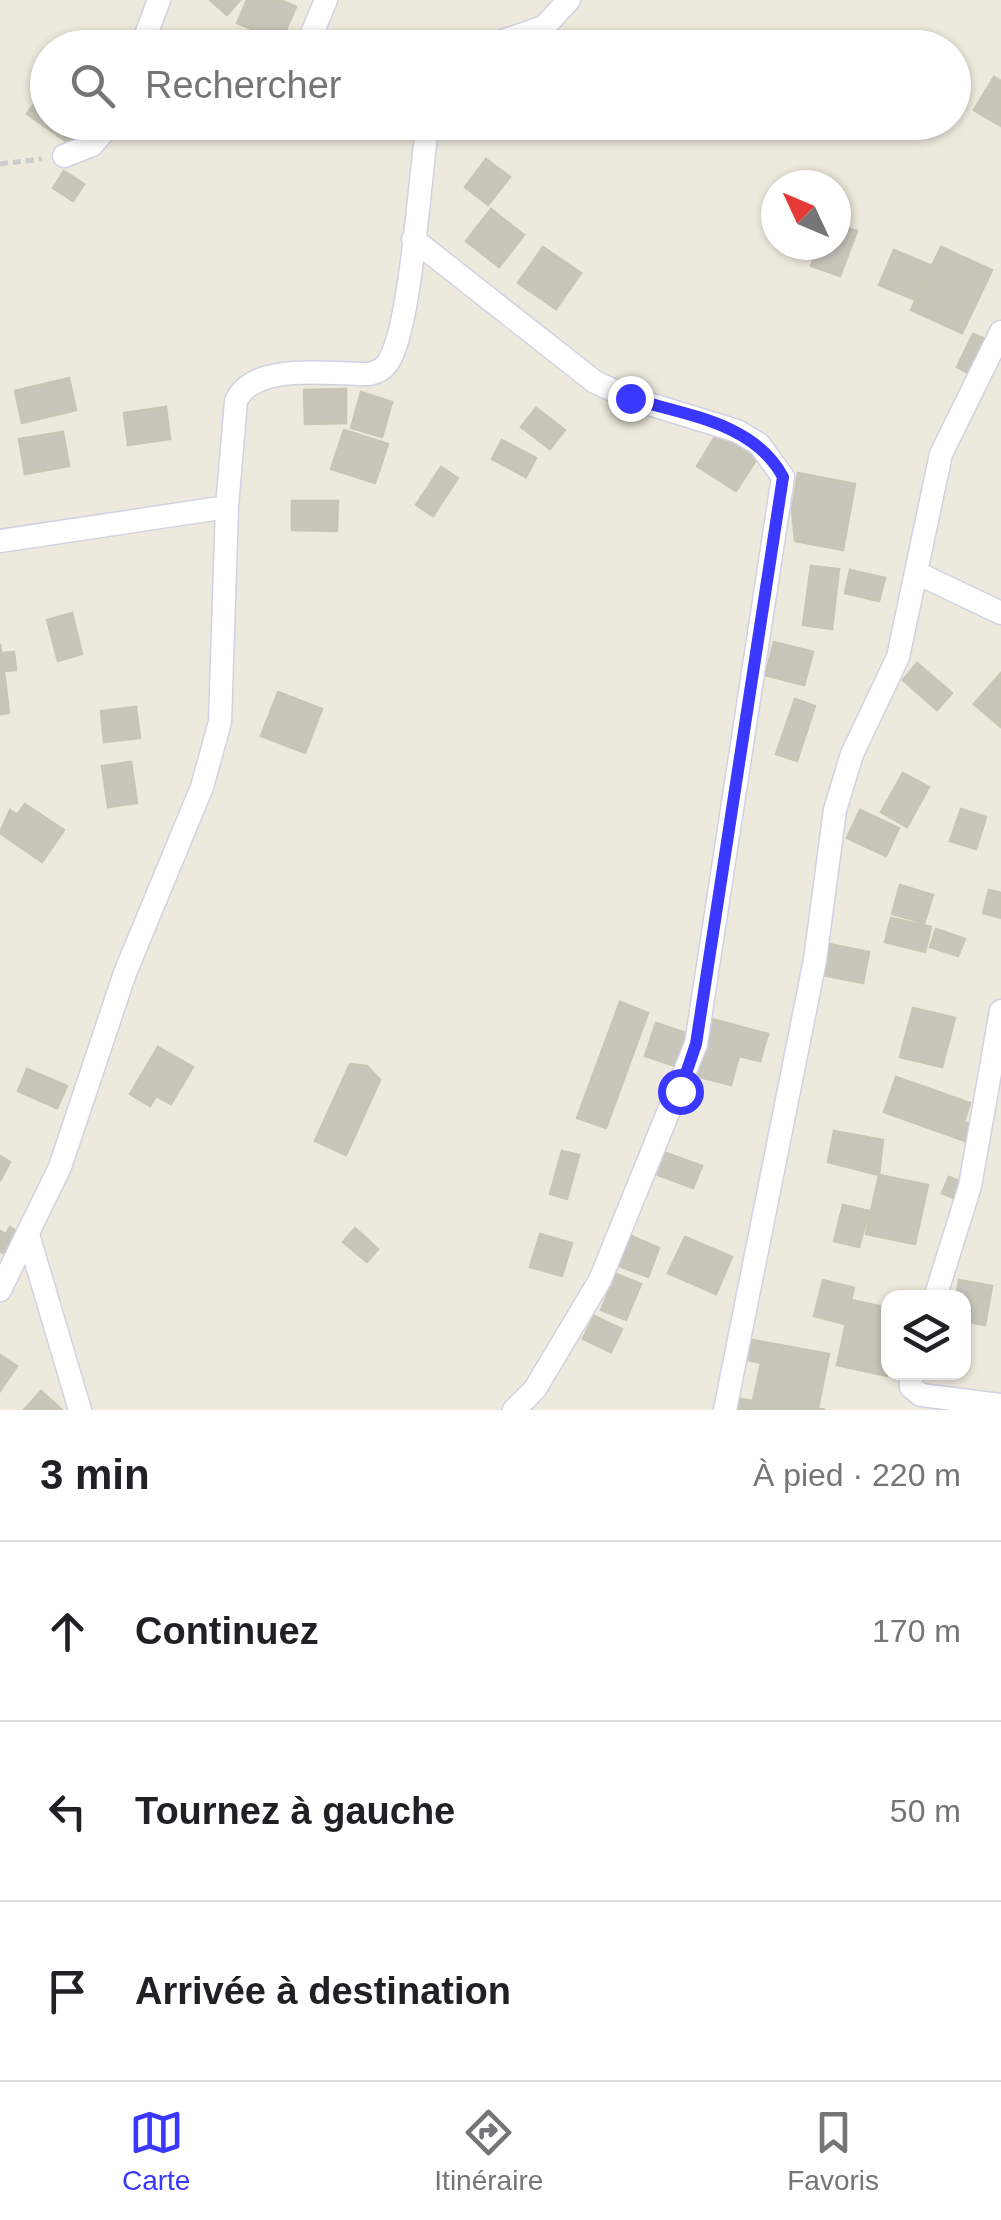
<!DOCTYPE html>
<html lang="fr">
<head>
<meta charset="utf-8">
<style>
	body { margin:0; font-family:Helvetica,sans-serif; background:#f6f6f6; color:#202124 }
	.controls { position:absolute; right:30px; bottom:30px; display:grid; overflow:hidden; border-radius:20px; box-shadow:0 2px 8px #0004 }
	.controls button { width:90px; height:90px; display:grid; place-items:center; padding:0; border:0; border-bottom:2px solid #e0e0e0; background:#fff; color:#202124; font:50px sans-serif }
	.compass { position:absolute; left:761px; top:170px; width:90px; height:90px; border-radius:50%; background:#fff; box-shadow:0 2px 8px #0004; rotate:314deg }
	.stop { position:absolute; width:30px; height:30px; margin:-22px; border:8px solid #3a37ff; border-radius:50%; background:#fff }
	.stop.end { background:#3a37ff; border-color:#fff; box-shadow:0 2px 10px #0008 }
	.list { margin:0; padding:0; list-style:none }
	h2 { display:flex; justify-content:space-between; align-items:center; height:130px; margin:0; padding:0 40px; font-size:42px }
	h2 small { font-size:32px; font-weight:400; color:#757577 }
	.list li { display:grid; grid-template-columns:65px 1fr auto; gap:30px; align-items:center; box-sizing:border-box; height:180px; padding:0 40px; border-top:2px solid #e0e0e0 }
	.list b { display:block; font-size:38px; white-space:nowrap }
	.list em { font-size:32px; font-style:normal; color:#757577 }
	.icon { flex:none; width:55px; height:55px; fill:none; stroke:currentColor; stroke-width:2; stroke-linecap:round; stroke-linejoin:round }
	.map { position:relative; flex:none; width:1001px; height:1410px; overflow:hidden }
	.search { position:absolute; background:#fff; box-shadow:0 2px 8px #0004; left:30px; right:30px; top:30px; height:110px; display:flex; align-items:center; gap:25px; box-sizing:border-box; padding:0 35px; border-radius:55px; color:#757577; font-size:38px }
	.sheet { height:670px; background:#fff }
	nav { display:flex; justify-content:space-around; align-items:center; box-sizing:border-box; height:140px; border-top:2px solid #e0e0e0; background:#fff; font-size:28px; color:#757577 }
	nav a { display:grid; justify-items:center; gap:5px }
	nav .on { color:#3a37ff }
	.map>svg:first-child { display:block }
	.building { fill:#c8c6bb; stroke:#c8c5b5; stroke-width:2.5 }
	.lines { fill:none; stroke-linecap:round; stroke-linejoin:round }
	.minor-casing { stroke:#d1d1e4; stroke-width:25 }
	.path { stroke:#ccc; stroke-width:5; stroke-dasharray:8 5; stroke-linecap:butt }
	.minor { stroke:#fff; stroke-width:22 }
	.route { stroke:#3a37ff; stroke-width:12 }
</style>
</head>
<body>
<div class="map">
<svg width="1001" height="1410" viewBox="0 0 1001 1410">
	<rect width="100%" height="100%" fill="#ede9dc"/>
	<!-- building -->
	<path class="building" d="M210,0H240L227,15Z
		M247,0H280L296,7L281,41L237,23Z
		M994,77L1001,81V126L974,110Z
		M48,84V122H85L70,144L27,114Z
		M486,159L510,177L488,205L465,187Z
		M64,171L84,184L73,201L53,188Z
		M491,209L524,235L499,267L466,241Z
		M836,224L857,231L840,276L811,266L819,245H836Z
		M543,247L581,273L556,309L518,283Z
		M941,247L992,270L962,333L911,310Z
		M894,250L932,266L918,301L879,285Z
		M973,334L985,339L968,373L957,367Z
		M69,378L76,410L22,423L15,391Z
		M346,389V423L305,424L304,390Z
		M361,392L392,402L382,437L351,428Z
		M166,407L170,439L128,445L124,413Z
		M536,408L565,430L550,449L521,427Z
		M344,430L388,444L375,483L331,469Z
		M63,432L69,466L25,474L19,439Z
		M718,432L758,457L736,491L697,466Z
		M502,440L536,458L526,477L492,459Z
		M441,467L458,478L433,516L416,505Z
		M798,473L855,484L843,550L795,541L792,510Z
		M292,501H338L337,531L292,530Z
		M811,566L839,569L832,629L803,625Z
		M850,570L885,578L879,601L845,593Z
		M72,613L82,654L58,661L47,620Z
		M774,642L813,652L804,685L765,675Z
		M0,644L1,653L14,652L16,670L4,671L9,713L0,714Z
		M917,663L952,693L937,710L903,680Z
		M1001,673V727L974,704Z
		M278,692L322,709L305,753L261,736Z
		M795,699L815,706L797,761L776,754Z
		M136,707L140,738L104,742L101,711Z
		M131,762L137,803L108,807L102,766Z
		M903,773L929,787L907,827L881,812Z
		M25,804L64,830L42,862L0,833L10,810L17,815Z
		M961,809L986,817L976,849L950,841Z
		M860,810L899,828L886,856L847,838Z
		M900,885L933,895L924,923L892,914Z
		M989,890L1001,893V918L983,913Z
		M891,918L931,927L925,952L885,942Z
		M936,929L965,939L958,956L930,947Z
		M829,944L869,952L863,983L823,975Z
		M620,1002L648,1013L606,1128L577,1118Z
		M913,1008L955,1018L942,1067L900,1057Z
		M712,1019L768,1034L760,1061L739,1056L731,1085L696,1076Z
		M656,1023L689,1034L678,1067L645,1056Z
		M158,1047L193,1067L171,1104L156,1096L150,1106L130,1094Z
		M350,1064L367,1066L380,1080L346,1155L315,1141Z
		M27,1069L67,1086L57,1108L18,1091Z
		M896,1077L970,1103L964,1122L982,1129L976,1145L884,1112Z
		M834,1131L883,1140L879,1175L828,1162Z
		M562,1151L579,1155L567,1199L550,1194Z
		M666,1153L702,1166L693,1188L658,1175Z
		M0,1156L10,1162L0,1181Z
		M879,1175L928,1185L915,1244L866,1234Z
		M949,1177L970,1186L963,1202L942,1193Z
		M843,1205L869,1211L859,1247L834,1241Z
		M10,1227L23,1235L10,1257L0,1251V1231L6,1234Z
		M355,1228L378,1249L367,1262L343,1242Z
		M540,1234L572,1243L562,1276L530,1267Z
		M631,1236L659,1248L648,1277L619,1266Z
		M685,1237L732,1257L716,1294L668,1273Z
		M616,1274L641,1284L626,1320L601,1310Z
		M823,1280L854,1288L845,1324L814,1316Z
		M959,1280L992,1286L985,1325L964,1321V1298H956Z
		M851,1300L888,1308L887,1376L837,1365Z
		M594,1316L622,1329L611,1352L583,1339Z
		M747,1339L829,1354L818,1408L825,1410H737L740,1399L753,1401L761,1363L743,1359Z
		M0,1355L17,1366L0,1391Z
		M41,1391L62,1410H24Z"/>
	<g class="lines">
		<defs>
			<path id="minor" d="M141,48L159,0
				M306,48L326,0
				M483,48L544,27L569,0
				M64,156L92,145L112,122
				M413,239L595,382L630,398L737,431L759,444L783,477L696,1044L600,1280L535,1389L514,1410
				M0,541L227,507
				M917,573L1001,613
				M29,1238L80,1410
				M0,1290L60,1167L125,973L202,787L220,722L227,507L236,401C254,361 331,375 369,374C377,372 383,370 388,362C411,330 420,171 428,122
				M935,1298L970,1186L1001,1011
				M911,1372V1387L921,1395L1001,1405
				M725,1410L815,960L835,810L852,754L898,657L941,454L1001,332"/>
		</defs>
		<!-- minor casing -->
		<use href="#minor" class="minor-casing"/>
		<!-- path -->
		<path class="path" d="M0,164L42,159"/>
		<!-- minor -->
		<use href="#minor" class="minor"/>
	</g>
	<g class="lines">
		<!-- route -->
		<path class="route" d="M630,398C684,415 754,422 783,477L696,1044L680,1091"/>
	</g>
</svg>
<div class="controls">
<button><svg class="icon" aria-label="layers" viewBox="0 0 24 24"><path d="M12 4l9 5-9 5-9-5zM3 14l9 5 9-5"/></svg></button>
</div>
<svg class="compass" viewBox="-18 -18 36 36"><path d="M0-13l5 13h-10z" fill="#e53935"/><path d="M0 13l5-13h-10z" fill="#757577"/></svg>
<div class="stop" style="left:680px;top:1091px"></div>
<div class="stop end" style="left:630px;top:398px"></div>
<div class="search"><svg class="icon" aria-label="search" viewBox="0 0 24 24"><circle cx="10" cy="10" r="6"/><path d="M15 15l6 6"/></svg>Rechercher</div>
</div>
<section class="sheet">
<h2>3 min<small>À pied · 220 m</small></h2>
<ul class="list">
<li><svg class="icon" aria-label="ahead" viewBox="0 0 24 24"><path d="M12 20V5M6 11l6-6 6 6"/></svg><div><b>Continuez</b></div><em>170 m</em></li>
<li><svg class="icon" aria-label="left" viewBox="0 0 24 24"><path d="M17 20v-9H6M10 6l-5 5 5 5"/></svg><div><b>Tournez à gauche</b></div><em>50 m</em></li>
<li><svg class="icon" aria-label="arrive" viewBox="0 0 24 24"><path d="M6 21V4h12l-3 4 3 4H6"/></svg><div><b>Arrivée à destination</b></div></li>
</ul>
</section>
<nav>
<a class="on"><svg class="icon" aria-label="map" viewBox="0 0 24 24"><path d="M3 6l6-2 6 2 6-2v14l-6 2-6-2-6 2zM9 4v14M15 6v14"/></svg>Carte</a>
<a><svg class="icon" aria-label="directions" viewBox="0 0 24 24"><path d="M12 3l9 9-9 9-9-9zM9 14v-3h6M13 9l2 2-2 2"/></svg>Itinéraire</a>
<a><svg class="icon" aria-label="saved" viewBox="0 0 24 24"><path d="M7 4h10v16l-5-4-5 4z"/></svg>Favoris</a>
</nav>
</body>
</html>
